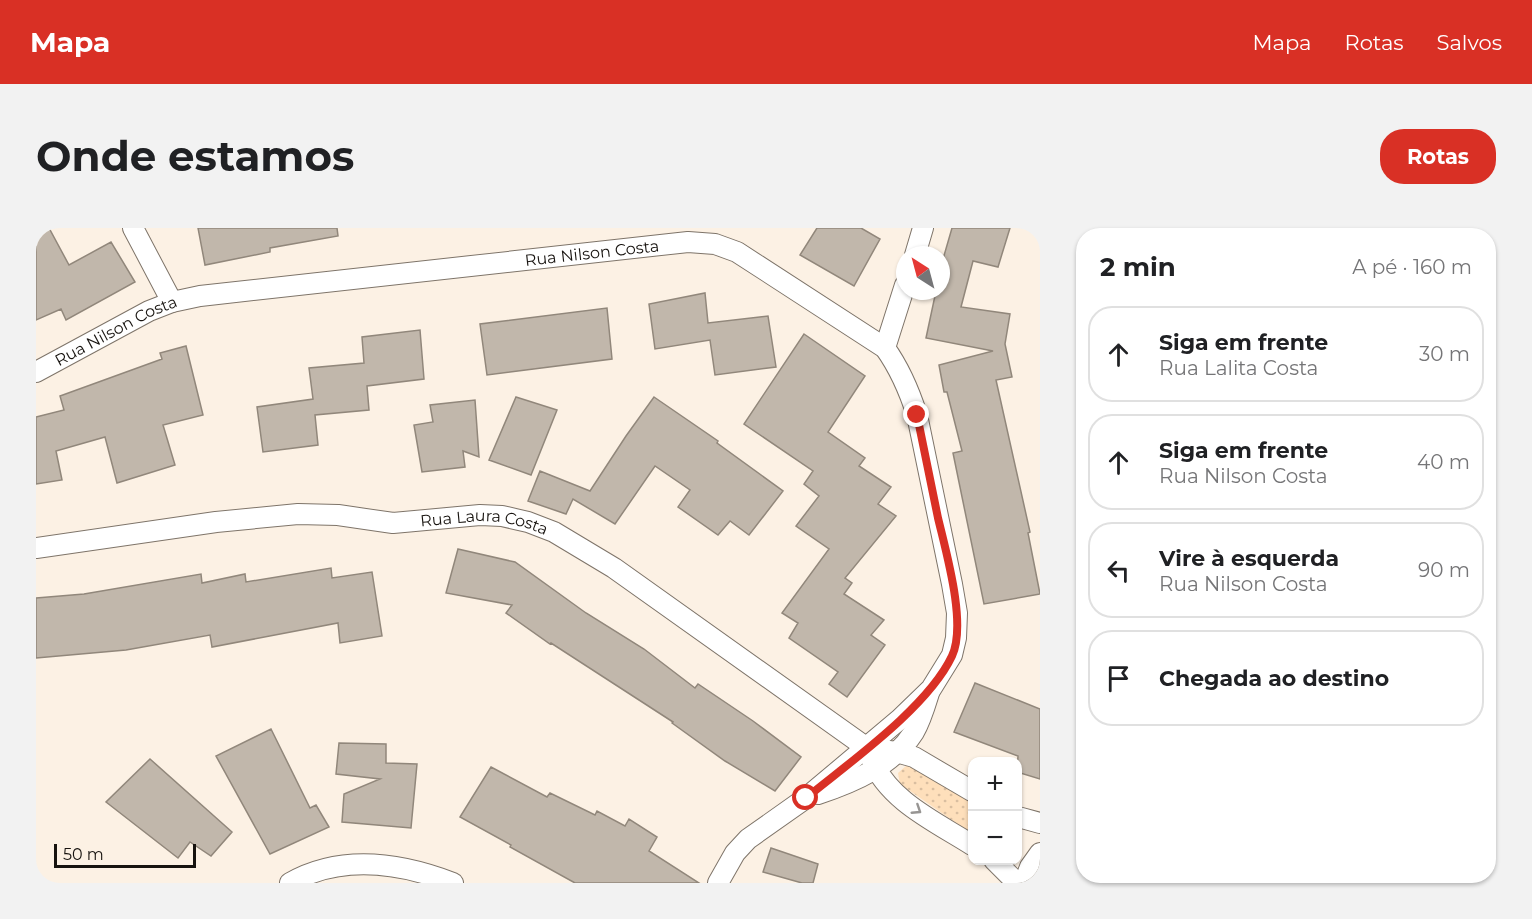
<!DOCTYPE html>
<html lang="pt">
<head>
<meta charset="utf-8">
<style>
	body { margin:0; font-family:Montserrat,sans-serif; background:#f2f2f2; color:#202124 }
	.controls { position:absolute; right:18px; bottom:18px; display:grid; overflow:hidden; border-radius:12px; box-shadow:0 2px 4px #0004 }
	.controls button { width:54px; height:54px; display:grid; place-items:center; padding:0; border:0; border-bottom:2px solid #e0e0e0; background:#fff; color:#202124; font:30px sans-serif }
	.compass { position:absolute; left:860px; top:18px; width:54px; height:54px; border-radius:50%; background:#fff; box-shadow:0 2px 4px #0004; rotate:324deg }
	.scale { position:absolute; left:18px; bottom:15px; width:142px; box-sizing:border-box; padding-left:6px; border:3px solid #17130f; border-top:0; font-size:16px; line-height:21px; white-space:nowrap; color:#17130f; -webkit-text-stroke:4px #fcf1e4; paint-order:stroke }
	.stop { position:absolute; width:18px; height:18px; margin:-14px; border:4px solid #d93025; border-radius:50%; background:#fff }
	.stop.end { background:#d93025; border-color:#fff; box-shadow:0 2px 6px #0008 }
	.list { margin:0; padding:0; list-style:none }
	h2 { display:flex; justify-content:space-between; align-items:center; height:78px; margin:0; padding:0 24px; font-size:26px }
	h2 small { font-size:20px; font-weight:400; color:#757577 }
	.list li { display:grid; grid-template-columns:39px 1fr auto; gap:18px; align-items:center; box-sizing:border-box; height:96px; margin:0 12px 12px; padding:0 12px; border:2px solid #e0e0e0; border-radius:24px }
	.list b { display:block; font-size:22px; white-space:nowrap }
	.list p { margin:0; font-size:20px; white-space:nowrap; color:#757577 }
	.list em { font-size:20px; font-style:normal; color:#757577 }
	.icon { flex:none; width:33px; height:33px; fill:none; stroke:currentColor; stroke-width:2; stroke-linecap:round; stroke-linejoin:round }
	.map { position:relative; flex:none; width:1004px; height:655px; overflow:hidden; border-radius:24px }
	header { display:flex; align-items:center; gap:36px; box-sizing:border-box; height:84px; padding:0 30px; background:#d93025; color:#fff }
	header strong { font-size:28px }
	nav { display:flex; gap:33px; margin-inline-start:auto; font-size:21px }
	.intro { display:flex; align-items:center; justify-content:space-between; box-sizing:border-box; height:144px; padding:0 36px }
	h1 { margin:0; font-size:42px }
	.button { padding:15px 27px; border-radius:24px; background:#d93025; color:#fff; font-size:21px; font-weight:700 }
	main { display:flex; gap:36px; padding:0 36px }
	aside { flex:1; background:#fff; border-radius:24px; box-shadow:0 2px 4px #0004 }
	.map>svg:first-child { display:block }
	.green { fill:url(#green-dots) }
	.building { fill:#c1b7ab; stroke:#91877b; stroke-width:1.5 }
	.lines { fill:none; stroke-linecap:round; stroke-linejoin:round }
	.minor-casing { stroke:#7e7469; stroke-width:22 }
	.minor { stroke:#fff; stroke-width:20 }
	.oneway { stroke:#979593 }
	.route { stroke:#d93025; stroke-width:8 }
	.labels { text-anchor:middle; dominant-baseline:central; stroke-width:5; stroke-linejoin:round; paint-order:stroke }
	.street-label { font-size:16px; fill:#17130f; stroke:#fcf1e4 }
</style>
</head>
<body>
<header>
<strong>Mapa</strong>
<nav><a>Mapa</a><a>Rotas</a><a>Salvos</a></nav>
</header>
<div class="intro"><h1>Onde estamos</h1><a class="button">Rotas</a></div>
<main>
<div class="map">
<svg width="1004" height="655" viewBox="0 0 1004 655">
	<defs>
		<pattern id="green-dots" width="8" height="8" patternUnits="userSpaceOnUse" patternTransform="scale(1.5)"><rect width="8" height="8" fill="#fedfbb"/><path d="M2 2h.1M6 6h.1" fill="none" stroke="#d9bea0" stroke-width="1.8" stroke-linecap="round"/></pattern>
	</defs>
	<rect width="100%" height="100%" fill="#fcf1e4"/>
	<!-- green -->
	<path class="green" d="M871,537L884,542L936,575V606L864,556L862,545Z"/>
	<!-- building -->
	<path class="building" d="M0,0H13L33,37L75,14L99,54L30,92L25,81L0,92Z
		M162,0H301L302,8L234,20V24L169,37Z
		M781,0H825L844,11L818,58L764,27Z
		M916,0H974L962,39L937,33L925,79L974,86L969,116L976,149L960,152L994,304L992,305L1004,366L948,376L917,225L926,223L911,164H908L903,137L957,123L890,110L900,63H905V38Z
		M669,65L672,95L732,88L740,139L679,147L674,112L619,121L613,76Z
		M571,80L576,131L451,147L444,96Z
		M384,102L388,151L331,158L333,182L279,187L282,217L227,224L221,179L277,171L273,140L328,135L326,109Z
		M768,106L829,148L792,204L829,230L823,238L855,259L842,276L860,288L809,350L816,355L808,366L848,392L835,407L849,417L811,469L793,456L802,444L753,410L762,395L746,385L793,321L760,298L783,268L768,256L777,243L708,196Z
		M150,118L167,187L127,197L139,237L81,255L69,209L20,223L26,252L0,256V189L28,182L24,168L126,131L124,125Z
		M480,169L521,182L495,247L453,232Z
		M618,169L682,213L681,215L747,263L713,307L694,293L682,307L642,279L654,262L619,238L579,296L537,271L530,286L492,273L504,243L554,263L590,208Z
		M439,172L443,229L427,223L429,239L386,244L378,197L397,194L394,177Z
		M422,321L479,334L550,385L608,421L659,460L662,456L717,493L765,529L739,563L689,533L636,495L637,494L515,415L514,416L470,385L476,377L410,365Z
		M295,340L296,350L336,344L346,408L304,415L302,395L176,419L174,407L90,422L0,430V370L48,366L165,346L166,355L209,346L210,354Z
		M939,455L1004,481V551L981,544L982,528L918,504Z
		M235,501L274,580L280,577L293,599L234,626L180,528Z
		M303,515L350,516V535L381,536L375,600L306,594L308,566L344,551L300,546Z
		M114,531L196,604L175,628L154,614L142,630L70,574Z
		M455,539L511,569L514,565L559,587L561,583L589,598L593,591L621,609L613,623L663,655H539L474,619L475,617L424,589Z
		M735,620L782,636L777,655H766L727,644Z"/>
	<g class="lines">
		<defs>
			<g id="minor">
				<path d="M97,0L136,74"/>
				<path d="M879,27L887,0"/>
				<path d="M849,120L869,57"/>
				<path id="s1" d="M0,144L113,83L136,74L164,68L652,14L679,16L701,24L849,120C864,141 873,162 881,187L916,356L921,385L920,410L916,427L895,461L864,491L770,570L712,611L699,625L682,655"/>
				<path id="s2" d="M0,320L180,294L262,286L302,287L357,295L444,287L466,288L492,294L518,304L578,340L831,520L860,524L878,529L936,563"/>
				<path d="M835,530C852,573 900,594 936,617"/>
				<path d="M782,566C818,554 856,538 878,504C885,492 889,478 893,465"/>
				<path d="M982,589L1004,595"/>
				<path d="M958,632L981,655"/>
				<path d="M254,655C305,626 365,635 417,655"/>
				<path d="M988,655L994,639L1004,625"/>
			</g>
		</defs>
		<!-- minor casing -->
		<use href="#minor" class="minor-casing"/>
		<!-- minor -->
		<use href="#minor" class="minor"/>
	</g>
	<!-- one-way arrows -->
	<defs><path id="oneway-chevron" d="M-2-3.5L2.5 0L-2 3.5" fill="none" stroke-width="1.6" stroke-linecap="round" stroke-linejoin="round" transform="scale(1.5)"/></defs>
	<use class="oneway" href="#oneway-chevron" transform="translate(881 582) rotate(33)"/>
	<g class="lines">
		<!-- route -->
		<path class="route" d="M770,570C814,534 892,479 916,428C931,396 910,324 902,290C895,256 888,221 881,187"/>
	</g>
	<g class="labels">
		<!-- street labels -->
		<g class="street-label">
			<text stroke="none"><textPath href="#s1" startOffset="576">Rua Nilson Costa</textPath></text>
			<text stroke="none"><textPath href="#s1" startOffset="90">Rua Nilson Costa</textPath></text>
			<text stroke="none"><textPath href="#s2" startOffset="452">Rua Laura Costa</textPath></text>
		</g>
	</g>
</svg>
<div class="controls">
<button>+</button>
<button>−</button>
</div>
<svg class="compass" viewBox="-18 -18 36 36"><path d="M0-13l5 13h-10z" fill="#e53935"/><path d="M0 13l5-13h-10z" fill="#757577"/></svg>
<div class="scale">50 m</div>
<div class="stop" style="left:770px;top:570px"></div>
<div class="stop end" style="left:881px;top:187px"></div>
</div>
<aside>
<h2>2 min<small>A pé · 160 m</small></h2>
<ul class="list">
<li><svg class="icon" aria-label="ahead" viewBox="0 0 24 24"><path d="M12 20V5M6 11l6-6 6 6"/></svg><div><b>Siga em frente</b><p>Rua Lalita Costa</p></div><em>30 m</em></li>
<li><svg class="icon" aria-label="ahead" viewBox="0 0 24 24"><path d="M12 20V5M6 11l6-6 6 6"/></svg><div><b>Siga em frente</b><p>Rua Nilson Costa</p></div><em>40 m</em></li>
<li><svg class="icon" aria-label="left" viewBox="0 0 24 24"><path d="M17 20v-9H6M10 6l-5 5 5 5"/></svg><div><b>Vire à esquerda</b><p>Rua Nilson Costa</p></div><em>90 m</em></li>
<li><svg class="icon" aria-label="arrive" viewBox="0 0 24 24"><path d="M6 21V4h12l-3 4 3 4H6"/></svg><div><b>Chegada ao destino</b></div></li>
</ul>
</aside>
</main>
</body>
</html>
